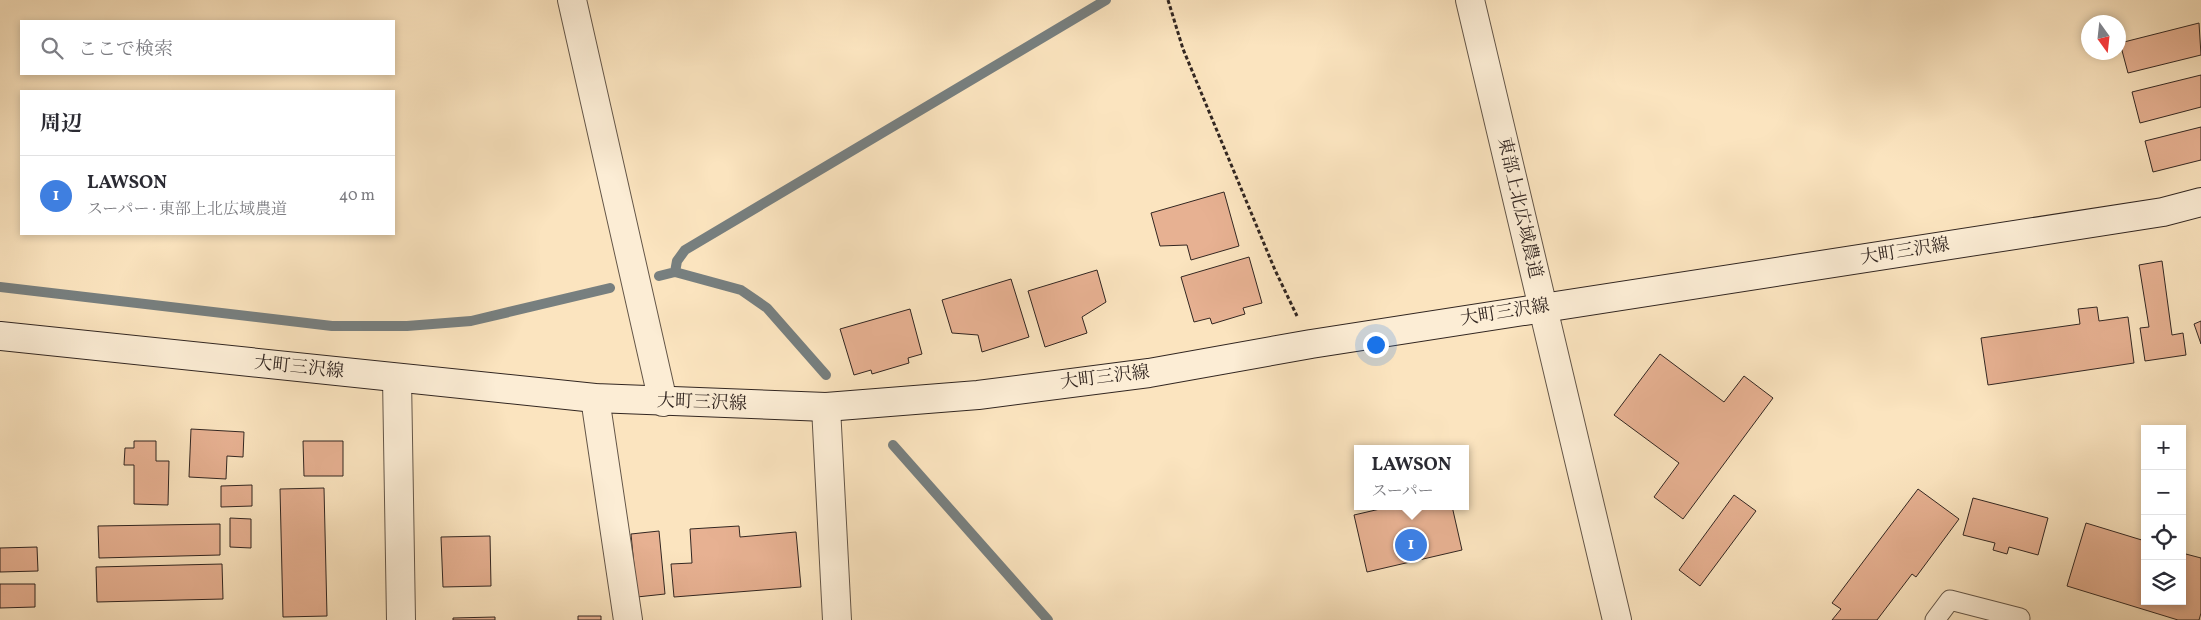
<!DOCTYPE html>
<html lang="ja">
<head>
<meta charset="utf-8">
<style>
	body { margin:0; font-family:Vollkorn,"Noto Serif JP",serif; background:#f2f2f3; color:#2b2b33 }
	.controls { position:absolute; right:15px; bottom:15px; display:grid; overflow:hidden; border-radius:0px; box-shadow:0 2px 8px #0003 }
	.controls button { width:45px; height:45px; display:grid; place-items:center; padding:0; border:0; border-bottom:1px solid #e1e1e2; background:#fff; color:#2b2b33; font:25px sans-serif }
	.compass { position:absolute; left:2081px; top:15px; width:45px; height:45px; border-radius:50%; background:#fff; box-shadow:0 2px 8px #0003; rotate:165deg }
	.you { position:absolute; left:1375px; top:344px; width:18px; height:18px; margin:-12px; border:4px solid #fff; border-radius:50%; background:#1a73e8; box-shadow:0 0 0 8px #1a73e833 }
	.badge { display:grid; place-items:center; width:32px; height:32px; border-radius:50%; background:#7c3aed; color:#fff; font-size:16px; font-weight:700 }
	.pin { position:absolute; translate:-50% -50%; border:2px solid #fff; box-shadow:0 1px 5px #0006 }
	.popup { position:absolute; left:1354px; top:445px; width:115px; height:65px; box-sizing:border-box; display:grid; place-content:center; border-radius:0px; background:#fff; filter:drop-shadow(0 1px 4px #0005); font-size:16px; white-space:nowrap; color:#7c7c81 }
	.popup b { font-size:19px; color:#2b2b33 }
	.popup::after { content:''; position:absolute; left:50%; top:100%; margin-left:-10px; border:10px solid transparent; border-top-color:#fff }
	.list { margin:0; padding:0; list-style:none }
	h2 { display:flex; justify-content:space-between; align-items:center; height:65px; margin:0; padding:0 20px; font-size:21px }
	h2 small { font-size:16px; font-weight:400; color:#7c7c81 }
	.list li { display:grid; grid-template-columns:32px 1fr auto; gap:15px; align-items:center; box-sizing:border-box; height:80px; padding:0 20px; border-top:1px solid #e1e1e2 }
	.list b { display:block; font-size:19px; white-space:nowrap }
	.list p { margin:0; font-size:16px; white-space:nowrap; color:#7c7c81 }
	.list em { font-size:16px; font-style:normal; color:#7c7c81 }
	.icon { flex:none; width:28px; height:28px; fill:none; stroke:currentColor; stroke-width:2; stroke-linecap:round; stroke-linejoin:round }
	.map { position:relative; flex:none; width:2201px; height:620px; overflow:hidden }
	.search { position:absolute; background:#fff; box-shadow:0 2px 8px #0003; left:20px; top:20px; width:375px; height:55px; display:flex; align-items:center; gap:12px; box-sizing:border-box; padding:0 18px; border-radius:0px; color:#7c7c81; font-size:19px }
	.panel { position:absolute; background:#fff; box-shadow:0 2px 8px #0003; left:20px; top:90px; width:375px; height:145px; border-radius:0px }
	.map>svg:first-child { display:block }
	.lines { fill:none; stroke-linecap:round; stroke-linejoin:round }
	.stream { stroke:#777f7f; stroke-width:10 }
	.building { fill:#e7b192; stroke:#322621 }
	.service-casing { stroke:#645648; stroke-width:21 }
	.minor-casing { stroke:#645648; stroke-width:30 }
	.tertiary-casing { stroke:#645648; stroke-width:30 }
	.secondary-casing { stroke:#322621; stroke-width:30 }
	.path { stroke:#322621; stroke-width:3; stroke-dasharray:4 2.5; stroke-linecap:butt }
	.service { stroke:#fcedd5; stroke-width:19 }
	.minor { stroke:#fcedd5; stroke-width:28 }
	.tertiary { stroke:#fcedd5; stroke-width:28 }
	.secondary { stroke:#fcedd5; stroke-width:28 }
	.labels { text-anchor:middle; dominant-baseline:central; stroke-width:4; stroke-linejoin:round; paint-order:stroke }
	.street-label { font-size:18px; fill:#322621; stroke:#fcedd5 }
</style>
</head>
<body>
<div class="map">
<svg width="2201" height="620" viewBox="0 0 2201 620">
	<rect width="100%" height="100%" fill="#fbe4bf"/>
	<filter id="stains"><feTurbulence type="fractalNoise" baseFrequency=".004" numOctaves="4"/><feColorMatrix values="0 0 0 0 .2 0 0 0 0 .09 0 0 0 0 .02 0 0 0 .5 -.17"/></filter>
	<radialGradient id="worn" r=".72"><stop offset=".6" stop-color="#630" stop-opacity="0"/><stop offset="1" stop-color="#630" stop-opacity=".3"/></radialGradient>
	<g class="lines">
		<!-- stream -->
		<path class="stream" d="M675,272L741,290L767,308L826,375
			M659,276L675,272L677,261L685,250L1106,0
			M0,287L332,326H407L471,321L610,288
			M893,445L1048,620"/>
	</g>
	<!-- building -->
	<path class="building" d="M2199,23L2201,55L2128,73L2120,43Z
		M2201,75V107L2140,123L2132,92Z
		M2201,127V160L2153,172L2145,141Z
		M1224,192L1239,246L1191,260L1187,245L1160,246L1151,213Z
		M1249,257L1262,303L1243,308L1245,314L1212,324L1210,318L1194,322L1181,277Z
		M2162,261L2172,335L2183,333L2186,355L2145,361L2140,328L2149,327L2139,265Z
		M1097,270L1106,302L1082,317L1087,333L1045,347L1028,291Z
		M1011,279L1029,337L982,352L978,335L952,333L942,300Z
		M2097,307L2099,321L2128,317L2134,363L1988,385L1981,338L2080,324L2078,309Z
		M910,309L922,354L908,358L909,363L872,374L871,370L854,375L840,329Z
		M2201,321V344L2194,324Z
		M1660,354L1724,402L1744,376L1773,398L1683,519L1654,497L1679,463L1614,415Z
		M191,429L244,432L243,457L227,456L226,479L189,477Z
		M134,441H156V461H169L168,505L134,504V465H124L125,448H134Z
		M303,441H343V476H304Z
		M252,485V506L221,507V486Z
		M324,488L327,616L283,617L280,489Z
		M1918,489L1959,519L1916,577L1912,574L1877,620H1832L1841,609L1832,603Z
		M1734,495L1756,511L1700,586L1679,570Z
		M1973,498L2048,518L2038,555L2009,547L2007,554L1993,550L1995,543L1963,535Z
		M1393,506H1452L1462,550L1367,572L1354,515Z
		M230,518L251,519V548L230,547Z
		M2086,523L2145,541V601H2182V553L2201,558V613L2199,620H2178L2067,586Z
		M220,524V555L99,558L98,526Z
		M739,526L740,537L796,532L801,587L674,597L671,564L692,563L690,529Z
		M659,531L665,594L637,597L631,534Z
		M490,536L491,586L443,587L441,537Z
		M37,547L38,571L0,572V548Z
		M222,564L223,599L97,602L96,567Z
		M0,584H35V607L0,608Z
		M578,616H601V620H578Z
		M495,617V620H453V618Z"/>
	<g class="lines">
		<defs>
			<path id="service" d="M1935,620L1950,600L2020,618"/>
			<path id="minor" d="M397,378L401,620
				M595,398L628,620
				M826,407L837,620"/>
			<path id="tertiary" d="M572,0L663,402
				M1470,0L1617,620"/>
			<path id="secondary" d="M0,336L595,398L826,407L978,395L1149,373L1311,344L2163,212L2201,202"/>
		</defs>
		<!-- service casing -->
		<use href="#service" class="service-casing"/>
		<!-- minor casing -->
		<use href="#minor" class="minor-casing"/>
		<!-- tertiary casing -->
		<use href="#tertiary" class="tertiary-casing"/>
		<!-- secondary casing -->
		<use href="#secondary" class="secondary-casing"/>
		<!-- path -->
		<path class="path" d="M1168,0L1183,49L1275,270L1297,316"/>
		<!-- service -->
		<use href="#service" class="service"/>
		<!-- minor -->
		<use href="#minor" class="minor"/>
		<!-- tertiary -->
		<use href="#tertiary" class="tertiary"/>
		<!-- secondary -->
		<use href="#secondary" class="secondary"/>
	</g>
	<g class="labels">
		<!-- street labels -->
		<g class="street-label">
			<text transform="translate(1519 208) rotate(77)">東部上北広域農道</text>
			<text transform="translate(1905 252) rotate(-9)">大町三沢線</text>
			<text transform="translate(1505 313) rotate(-9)">大町三沢線</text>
			<text transform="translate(299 368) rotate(6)">大町三沢線</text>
			<text transform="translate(1105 378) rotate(-7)">大町三沢線</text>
			<text transform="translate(702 403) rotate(2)">大町三沢線</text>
		</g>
	</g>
	<rect width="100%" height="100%" filter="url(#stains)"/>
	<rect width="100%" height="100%" fill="url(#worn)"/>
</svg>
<div class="controls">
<button>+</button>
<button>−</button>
<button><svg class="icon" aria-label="locate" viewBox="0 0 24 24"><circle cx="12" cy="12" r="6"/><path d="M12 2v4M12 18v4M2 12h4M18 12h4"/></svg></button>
<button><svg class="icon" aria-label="layers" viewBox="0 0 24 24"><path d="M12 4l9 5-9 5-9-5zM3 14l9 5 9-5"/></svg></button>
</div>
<svg class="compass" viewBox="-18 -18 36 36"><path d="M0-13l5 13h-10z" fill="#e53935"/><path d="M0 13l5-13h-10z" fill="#7c7c81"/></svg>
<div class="you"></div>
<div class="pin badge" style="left:1411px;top:545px;background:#3f7fe0">1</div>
<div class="popup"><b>LAWSON</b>スーパー</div>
<div class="search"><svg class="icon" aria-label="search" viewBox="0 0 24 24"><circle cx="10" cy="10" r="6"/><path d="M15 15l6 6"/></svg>ここで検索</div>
<section class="panel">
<h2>周辺<small></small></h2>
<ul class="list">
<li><span class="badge" style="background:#3f7fe0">1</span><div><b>LAWSON</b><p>スーパー · 東部上北広域農道</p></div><em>40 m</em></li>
</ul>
</section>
</div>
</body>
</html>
